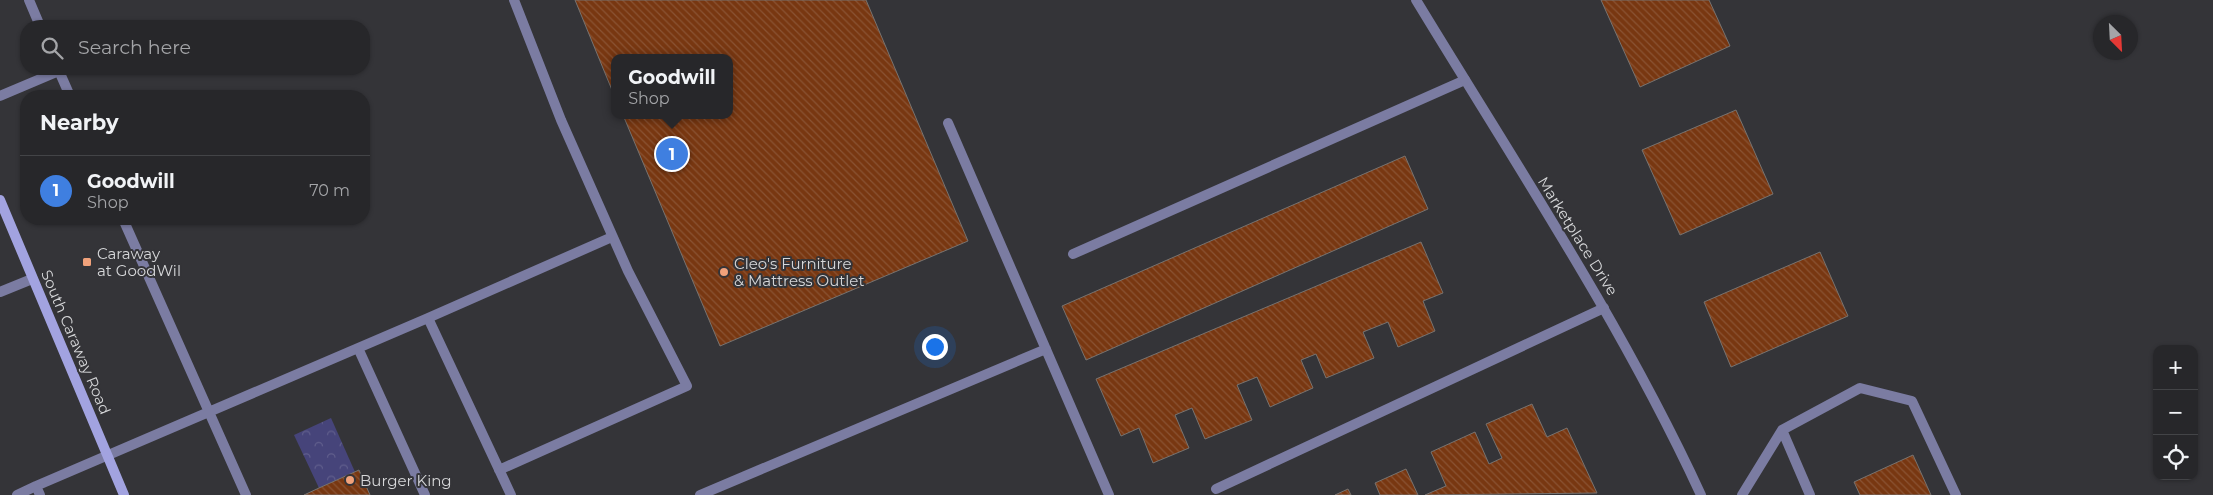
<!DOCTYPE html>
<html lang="en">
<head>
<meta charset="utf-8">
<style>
	body { margin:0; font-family:Montserrat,sans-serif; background:#2f2f32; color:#f1f3f6 }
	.controls { position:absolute; right:15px; bottom:15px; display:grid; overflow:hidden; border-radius:10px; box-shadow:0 1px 4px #0004 }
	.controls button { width:45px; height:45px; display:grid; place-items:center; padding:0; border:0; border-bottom:1px solid #434447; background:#27272a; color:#f1f3f6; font:25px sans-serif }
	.compass { position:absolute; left:2093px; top:15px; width:45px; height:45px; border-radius:50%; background:#27272a; box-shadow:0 1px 4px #0004; rotate:156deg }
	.you { position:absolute; left:934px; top:346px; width:18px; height:18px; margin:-12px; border:4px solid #fff; border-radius:50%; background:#1a73e8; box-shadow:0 0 0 8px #1a73e833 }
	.badge { display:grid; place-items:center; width:32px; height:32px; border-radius:50%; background:#f1a27b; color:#fff; font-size:16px; font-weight:700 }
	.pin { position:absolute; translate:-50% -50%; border:2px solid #fff; box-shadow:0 1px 5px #0006 }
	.popup { position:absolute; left:611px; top:54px; width:122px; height:65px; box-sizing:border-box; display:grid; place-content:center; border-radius:10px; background:#27272a; filter:drop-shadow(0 1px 4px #0005); font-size:16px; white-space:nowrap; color:#a4a5a8 }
	.popup b { font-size:19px; color:#f1f3f6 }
	.popup::after { content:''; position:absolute; left:50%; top:100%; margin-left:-10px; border:10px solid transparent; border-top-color:#27272a }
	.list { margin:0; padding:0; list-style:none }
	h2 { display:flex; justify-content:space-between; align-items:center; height:65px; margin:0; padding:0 20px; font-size:21px }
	h2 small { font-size:16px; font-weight:400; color:#a4a5a8 }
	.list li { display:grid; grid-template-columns:32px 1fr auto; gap:15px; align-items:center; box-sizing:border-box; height:70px; padding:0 20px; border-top:1px solid #434447 }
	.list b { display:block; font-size:19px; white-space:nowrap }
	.list p { margin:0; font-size:16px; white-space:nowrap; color:#a4a5a8 }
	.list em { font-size:16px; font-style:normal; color:#a4a5a8 }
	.icon { flex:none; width:28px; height:28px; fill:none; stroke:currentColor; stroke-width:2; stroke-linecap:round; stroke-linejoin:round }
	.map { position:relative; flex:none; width:2213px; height:495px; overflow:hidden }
	.search { position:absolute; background:#27272a; box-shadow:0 1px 4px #0004; left:20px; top:20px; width:350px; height:55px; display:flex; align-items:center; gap:12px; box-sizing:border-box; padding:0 18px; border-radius:20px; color:#a4a5a8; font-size:19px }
	.panel { position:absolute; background:#27272a; box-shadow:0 1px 4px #0004; left:20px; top:90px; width:350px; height:135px; border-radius:20px }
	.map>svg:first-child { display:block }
	.park { fill:url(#park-crowns) }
	.building { fill:url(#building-back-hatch); stroke:#777370 }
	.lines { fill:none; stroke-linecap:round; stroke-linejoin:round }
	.service { stroke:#7b7ca2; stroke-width:10 }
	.minor { stroke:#7b7ca2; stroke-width:10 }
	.secondary { stroke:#a2a3e0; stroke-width:10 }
	.poi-dot { fill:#f1a27b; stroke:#343438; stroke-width:2 }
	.labels { text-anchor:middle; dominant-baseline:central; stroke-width:4; stroke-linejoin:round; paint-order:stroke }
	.street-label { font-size:15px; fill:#d6d7d9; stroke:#343438 }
	.poi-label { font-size:15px; fill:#d6d7d9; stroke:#343438; text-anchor:start }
</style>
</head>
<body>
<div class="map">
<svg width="2213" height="495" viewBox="0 0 2213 495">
	<defs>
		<pattern id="park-crowns" width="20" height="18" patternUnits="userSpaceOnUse" patternTransform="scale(1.25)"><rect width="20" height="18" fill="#46447a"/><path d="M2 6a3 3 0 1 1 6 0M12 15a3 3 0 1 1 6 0" fill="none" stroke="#605e8c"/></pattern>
		<pattern id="building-back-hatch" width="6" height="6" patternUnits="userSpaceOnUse" patternTransform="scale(1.25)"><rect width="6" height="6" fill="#783711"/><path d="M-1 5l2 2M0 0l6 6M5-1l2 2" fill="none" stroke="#8a5333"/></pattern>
	</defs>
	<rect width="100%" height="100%" fill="#343438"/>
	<!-- park -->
	<path class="park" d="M331,418L355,472L319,488L294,435Z"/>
	<!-- building -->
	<path class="building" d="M575,0H866L968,241L720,346L623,115H730V58H614V95Z
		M1601,0H1709L1730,46L1640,87Z
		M1736,110L1773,194L1680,235L1642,150Z
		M1405,156L1428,209L1086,360L1062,306Z
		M1421,242L1443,293L1423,301L1435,331L1398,347L1388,322L1363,332L1374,358L1326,378L1316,354L1301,360L1313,388L1270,407L1257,377L1237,385L1252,420L1205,439L1192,408L1175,415L1189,448L1153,463L1139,428L1121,436L1096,379Z
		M1820,252L1848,316L1731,367L1704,302Z
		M1532,404L1547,437L1567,428L1597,493L1425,495L1446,486L1431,452L1475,432L1489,464L1502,458L1486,424Z
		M1913,455L1931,495H1860L1854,482Z
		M1406,469L1418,495H1380L1375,483Z
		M359,470L370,495H304L319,488Z
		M1348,489L1351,495H1335Z"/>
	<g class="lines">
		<!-- service -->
		<path class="service" d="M29,0L40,26
			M0,96L59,71L70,96
			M948,123L1109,495
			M123,219L246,495
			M1073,254L1465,80
			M0,292L32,279
			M428,318L612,237
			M358,348L425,495
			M1782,430L1810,495
			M499,470L687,386L628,271L561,120L514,0
			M1216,489L1604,308
			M17,495L36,486
			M40,495L36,486L428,318L511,495
			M700,495L1046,349
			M1742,495L1782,430L1860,388L1912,401L1956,495"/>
		<!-- minor -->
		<path class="minor" d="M1416,0C1515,163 1621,322 1701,495"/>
		<!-- secondary -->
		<path class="secondary" d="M0,200L124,495"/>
	</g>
	<!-- markers -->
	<g class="poi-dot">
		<rect x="82" y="257" width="10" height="10" rx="2.5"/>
		<circle cx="724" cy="272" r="5"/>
		<circle cx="350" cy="480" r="5"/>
	</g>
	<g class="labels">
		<!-- street labels -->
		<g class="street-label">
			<text transform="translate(1578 236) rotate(58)">Marketplace Drive</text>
			<text transform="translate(76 342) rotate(67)">South Caraway Road</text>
		</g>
		<!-- poi labels -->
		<g class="poi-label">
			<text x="97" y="253">Caraway<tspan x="97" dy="17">at GoodWil</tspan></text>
			<text x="734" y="263">Cleo's Furniture<tspan x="734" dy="17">&amp; Mattress Outlet</tspan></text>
			<text x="360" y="480">Burger King</text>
		</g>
	</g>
</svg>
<div class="controls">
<button>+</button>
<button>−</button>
<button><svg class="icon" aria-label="locate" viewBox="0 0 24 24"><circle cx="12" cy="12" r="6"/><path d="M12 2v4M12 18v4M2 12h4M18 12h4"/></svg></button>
</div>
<svg class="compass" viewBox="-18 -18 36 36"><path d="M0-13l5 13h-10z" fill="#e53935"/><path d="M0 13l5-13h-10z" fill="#a4a5a8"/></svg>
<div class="you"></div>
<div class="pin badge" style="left:672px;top:154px;background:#3f7fe0">1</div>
<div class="popup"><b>Goodwill</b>Shop</div>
<div class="search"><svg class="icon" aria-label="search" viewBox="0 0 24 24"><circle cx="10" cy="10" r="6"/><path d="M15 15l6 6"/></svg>Search here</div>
<section class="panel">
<h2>Nearby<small></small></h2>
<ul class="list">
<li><span class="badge" style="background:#3f7fe0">1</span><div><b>Goodwill</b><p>Shop</p></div><em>70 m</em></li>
</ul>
</section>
</div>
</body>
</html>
